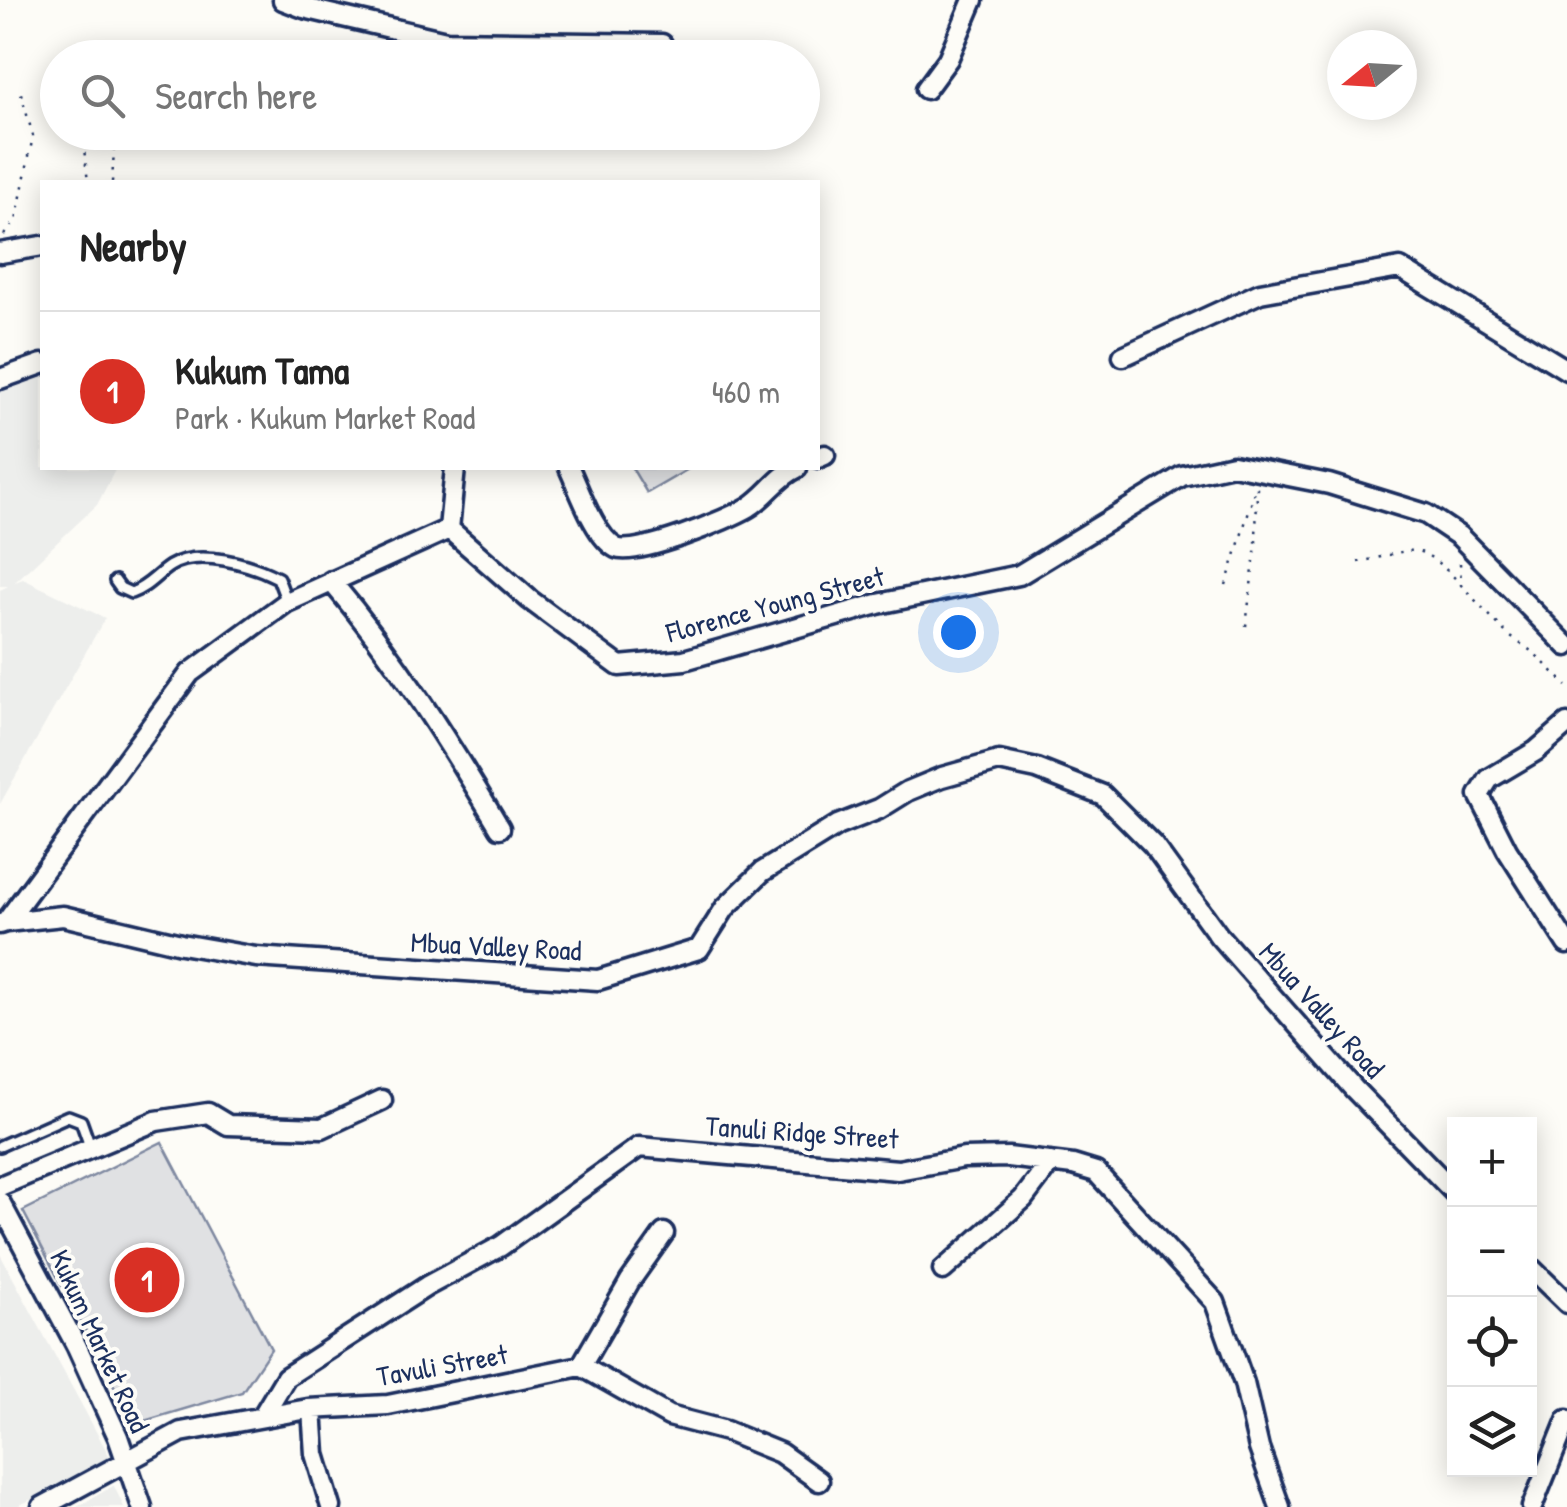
<!DOCTYPE html>
<html lang="en">
<head>
<meta charset="utf-8">
<style>
	body { margin:0; font-family:"Patrick Hand",sans-serif; background:#f2f2f2; color:#222 }
	.controls { position:absolute; right:30px; bottom:30px; display:grid; overflow:hidden; border-radius:0px; box-shadow:0 5px 25px #0003 }
	.controls button { width:90px; height:90px; display:grid; place-items:center; padding:0; border:0; border-bottom:2px solid #e0e0e0; background:#fff; color:#222; font:50px sans-serif }
	.compass { position:absolute; left:1327px; top:30px; width:90px; height:90px; border-radius:50%; background:#fff; box-shadow:0 5px 25px #0003; rotate:252deg }
	.you { position:absolute; left:958px; top:632px; width:35px; height:35px; margin:-25px; border:8px solid #fff; border-radius:50%; background:#1a73e8; box-shadow:0 0 0 15px #1a73e833 }
	.badge { display:grid; place-items:center; width:65px; height:65px; border-radius:50%; background:#d93025; color:#fff; font-size:32px; font-weight:700 }
	.pin { position:absolute; translate:-50% -50%; border:5px solid #fff; box-shadow:0 2px 10px #0006 }
	.list { margin:0; padding:0; list-style:none }
	h2 { display:flex; justify-content:space-between; align-items:center; height:130px; margin:0; padding:0 40px; font-size:42px }
	h2 small { font-size:32px; font-weight:400; color:#767676 }
	.list li { display:grid; grid-template-columns:65px 1fr auto; gap:30px; align-items:center; box-sizing:border-box; height:160px; padding:0 40px; border-top:2px solid #e0e0e0 }
	.list b { display:block; font-size:38px; white-space:nowrap }
	.list p { margin:0; font-size:32px; white-space:nowrap; color:#767676 }
	.list em { font-size:32px; font-style:normal; color:#767676 }
	.icon { flex:none; width:55px; height:55px; fill:none; stroke:currentColor; stroke-width:2; stroke-linecap:round; stroke-linejoin:round }
	.map { position:relative; flex:none; width:1567px; height:1507px; overflow:hidden }
	.search { position:absolute; background:#fff; box-shadow:0 5px 25px #0003; left:40px; top:40px; width:780px; height:110px; display:flex; align-items:center; gap:25px; box-sizing:border-box; padding:0 35px; border-radius:55px; color:#767676; font-size:38px }
	.panel { position:absolute; background:#fff; box-shadow:0 5px 25px #0003; left:40px; top:180px; width:780px; height:290px; border-radius:0px }
	.map>svg:first-child { display:block }
	.built { fill:#edeeec }
	.park { fill:#e0e1e3; stroke:#7e88a0; stroke-width:2.5 }
	.lines { fill:none; stroke-linecap:round; stroke-linejoin:round }
	.lane-casing { stroke:#1b2f5e; stroke-width:16 }
	.street-casing { stroke:#1b2f5e; stroke-width:25 }
	.path { stroke:#1b2f5e; stroke-width:2.5; stroke-dasharray:2.5 8; stroke-linecap:butt }
	.lane { stroke:#fdfcf7; stroke-width:9 }
	.street { stroke:#fdfcf7; stroke-width:18 }
	.labels { text-anchor:middle; dominant-baseline:central; stroke-width:8; stroke-linejoin:round; paint-order:stroke }
	.street-label { font-size:28px; fill:#1b2f5e; stroke:#fdfcf7 }
</style>
</head>
<body>
<div class="map">
<svg width="1567" height="1507" viewBox="0 0 1567 1507">
	<rect width="100%" height="100%" fill="#fdfcf7"/>
	<filter id="ink" filterUnits="userSpaceOnUse"><feTurbulence type="fractalNoise" baseFrequency=".01" numOctaves="2"/><feDisplacementMap in="SourceGraphic" scale="20" xChannelSelector="R" yChannelSelector="G"/><feConvolveMatrix kernelMatrix="1 2 1 2 8 2 1 2 1" color-interpolation-filters="sRGB"/></filter>
	<g filter="url(#ink)">
		<!-- built -->
		<path class="built" d="M42,373V468H116L97,505L15,582L23,579L105,618L0,804V590L8,586H0V392Z
			M0,1254L111,1459L16,1507H0Z
			M114,1486L124,1507H77L113,1486Z"/>
		<!-- park -->
		<path class="park" d="M632,468H690L647,493Z
			M162,1142L271,1349L242,1392L134,1424L23,1211Z"/>
		<g class="lines">
			<defs>
				<path id="lane" d="M115,581L120,588L131,593C148,587 156,575 170,566C198,548 251,564 278,578L287,602
					M0,1146L68,1116L81,1121L91,1149"/>
				<path id="street" d="M283,0L304,8L446,41L662,44
					M926,89L948,59L973,0
					M0,253L42,246
					M1123,356L1260,293L1400,268L1567,370
					M0,379L42,364
					M818,458L825,455
					M569,468C579,489 595,537 616,548C637,557 729,519 749,507C768,495 777,477 797,468
					M449,529L530,600L619,666L684,660L878,604L1019,575L1182,476L1233,465L1329,484L1426,514L1459,536L1567,646
					M449,529L455,468
					M331,581C396,658 448,741 500,828
					M1567,724L1536,751L1489,779L1479,795L1507,850L1567,944
					M6,922L63,916L181,944L256,957L598,980L699,949L725,908L762,872L838,825L879,809L908,791L942,777L999,761L1037,769L1103,795L1153,845L1219,936L1354,1089L1454,1192
					M0,924L6,922L190,673L287,602L449,529
					M0,1186L156,1121L208,1113L228,1125L322,1128L382,1100
					M0,1202L77,1347L118,1437L142,1507
					M1530,1267L1567,1303
					M943,1270L1023,1199L1051,1162
					M581,1366L630,1281L664,1233
					M312,1409L315,1454L331,1507
					M262,1417L286,1377L427,1286L501,1246L639,1147L898,1170L964,1158L1008,1157L1073,1165L1096,1172L1215,1302L1244,1383L1259,1448L1280,1507
					M42,1507L181,1432L308,1409L388,1405L581,1366L669,1416L726,1431L780,1453L819,1481
					M1532,1507L1567,1420"/>
			</defs>
			<!-- lane casing -->
			<use href="#lane" class="lane-casing"/>
			<!-- street casing -->
			<use href="#street" class="street-casing"/>
			<!-- path -->
			<path class="path" d="M82,132L88,182
				M112,182L114,150L119,139
				M4,235L16,221L33,136L20,90
				M1358,562C1418,551 1412,536 1460,583
				M1460,563L1461,585L1508,635L1534,653L1567,686
				M1226,585L1255,491
				M1246,626L1256,545L1257,486"/>
			<!-- lane -->
			<use href="#lane" class="lane"/>
			<!-- street -->
			<use href="#street" class="street"/>
		</g>
	</g>
	<g class="labels">
		<!-- street labels -->
		<g class="street-label">
			<text transform="translate(775 604) rotate(-15)">Florence Young Street</text>
			<text transform="translate(496 946) rotate(3)">Mbua Valley Road</text>
			<text transform="translate(1322 1010) rotate(48)">Mbua Valley Road</text>
			<text transform="translate(802 1132) rotate(4)">Tanuli Ridge Street</text>
			<text transform="translate(100 1341) rotate(65)">Kukum Market Road</text>
			<text transform="translate(442 1365) rotate(-10)">Tavuli Street</text>
		</g>
	</g>
</svg>
<div class="controls">
<button>+</button>
<button>−</button>
<button><svg class="icon" aria-label="locate" viewBox="0 0 24 24"><circle cx="12" cy="12" r="6"/><path d="M12 2v4M12 18v4M2 12h4M18 12h4"/></svg></button>
<button><svg class="icon" aria-label="layers" viewBox="0 0 24 24"><path d="M12 4l9 5-9 5-9-5zM3 14l9 5 9-5"/></svg></button>
</div>
<svg class="compass" viewBox="-18 -18 36 36"><path d="M0-13l5 13h-10z" fill="#e53935"/><path d="M0 13l5-13h-10z" fill="#767676"/></svg>
<div class="you"></div>
<div class="pin badge" style="left:147px;top:1280px">1</div>
<div class="search"><svg class="icon" aria-label="search" viewBox="0 0 24 24"><circle cx="10" cy="10" r="6"/><path d="M15 15l6 6"/></svg>Search here</div>
<section class="panel">
<h2>Nearby<small></small></h2>
<ul class="list">
<li><span class="badge">1</span><div><b>Kukum Tama</b><p>Park · Kukum Market Road</p></div><em>460 m</em></li>
</ul>
</section>
</div>
</body>
</html>
